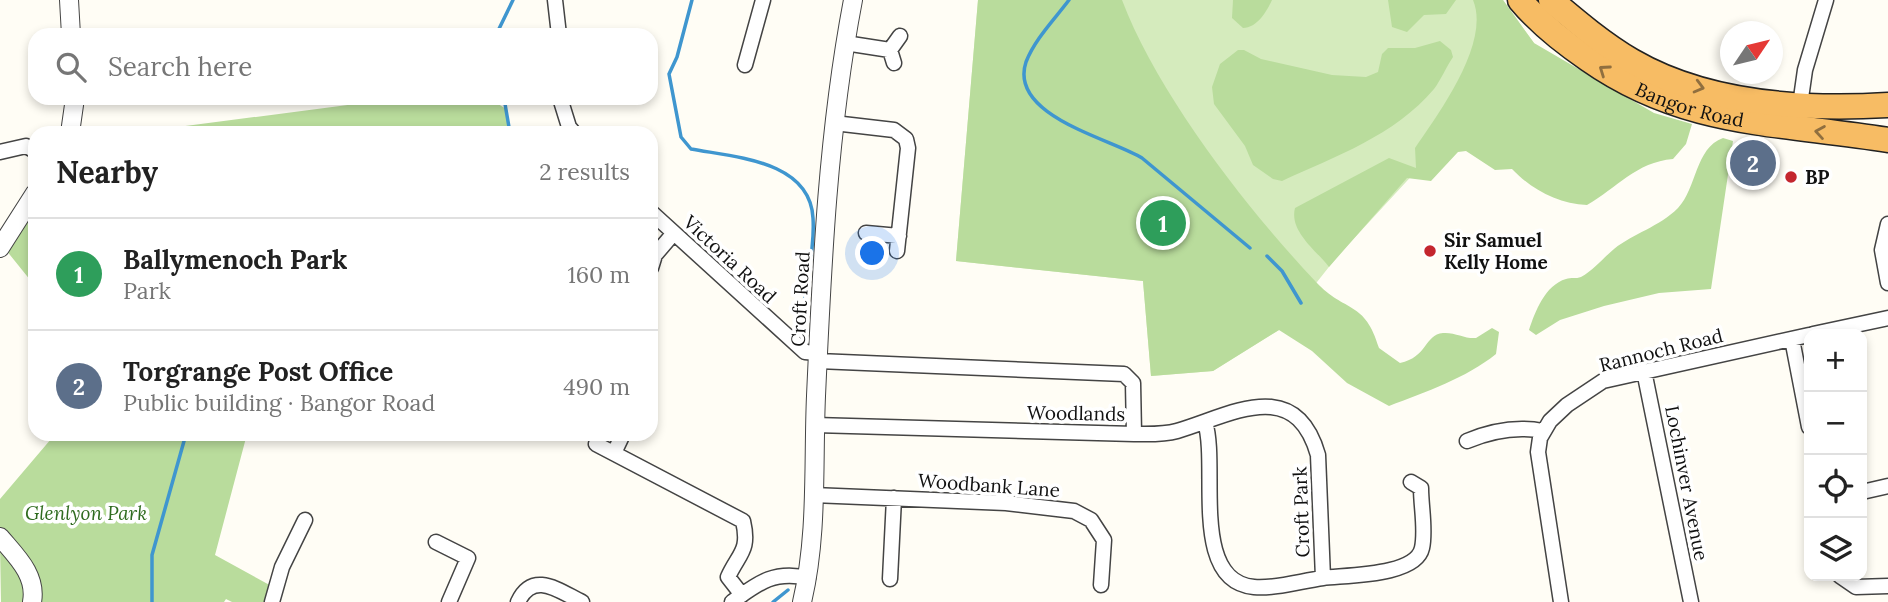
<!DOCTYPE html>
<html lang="en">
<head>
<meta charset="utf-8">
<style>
	body { margin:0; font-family:Lora,serif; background:#f6f6f6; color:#222 }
	.controls { position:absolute; right:21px; bottom:21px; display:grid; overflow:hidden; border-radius:14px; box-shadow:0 4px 10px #0003 }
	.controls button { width:63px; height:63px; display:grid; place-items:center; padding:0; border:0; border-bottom:2px solid #e0e0e0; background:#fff; color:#222; font:35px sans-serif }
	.compass { position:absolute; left:1720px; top:21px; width:63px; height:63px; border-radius:50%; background:#fff; box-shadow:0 4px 10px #0003; rotate:55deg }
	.you { position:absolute; left:873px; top:254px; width:24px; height:24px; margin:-18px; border:5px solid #fff; border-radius:50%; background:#1a73e8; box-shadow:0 0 0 10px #1a73e833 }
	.badge { display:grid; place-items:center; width:46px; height:46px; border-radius:50%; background:#d93025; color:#fff; font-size:23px; font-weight:700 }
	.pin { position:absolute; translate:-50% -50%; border:4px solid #fff; box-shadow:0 2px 7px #0006 }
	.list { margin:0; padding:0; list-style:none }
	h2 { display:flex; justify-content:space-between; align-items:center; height:91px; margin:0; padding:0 28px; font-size:30px }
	h2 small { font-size:23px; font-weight:400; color:#767676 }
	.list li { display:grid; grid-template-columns:46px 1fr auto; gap:21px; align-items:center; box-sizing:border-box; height:112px; padding:0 28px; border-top:2px solid #e0e0e0 }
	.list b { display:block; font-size:26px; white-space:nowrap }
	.list p { margin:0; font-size:23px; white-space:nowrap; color:#767676 }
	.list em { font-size:23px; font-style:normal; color:#767676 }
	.icon { flex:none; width:38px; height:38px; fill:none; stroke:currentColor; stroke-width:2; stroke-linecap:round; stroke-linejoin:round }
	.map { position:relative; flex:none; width:1888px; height:602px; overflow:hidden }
	.search { position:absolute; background:#fff; box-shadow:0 4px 10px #0003; left:28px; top:28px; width:630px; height:77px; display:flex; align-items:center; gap:18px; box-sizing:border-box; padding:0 24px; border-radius:21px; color:#767676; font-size:26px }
	.panel { position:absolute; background:#fff; box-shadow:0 4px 10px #0003; left:28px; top:126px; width:630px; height:315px; border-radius:21px }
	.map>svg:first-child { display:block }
	.green { fill:#d5ebbd }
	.forest { fill:#b9dc9c }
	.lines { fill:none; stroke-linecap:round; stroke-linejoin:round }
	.stream { stroke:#3f96cf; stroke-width:3.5 }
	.minor-casing { stroke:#444; stroke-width:17 }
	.tertiary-casing { stroke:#444; stroke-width:20 }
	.trunk-casing { stroke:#222; stroke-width:27 }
	.minor { stroke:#fff; stroke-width:14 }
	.tertiary { stroke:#fff; stroke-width:18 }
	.trunk { stroke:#f7bc64; stroke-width:24 }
	.oneway { stroke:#906f3f }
	.poi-dot { fill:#c4262e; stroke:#fff; stroke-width:2.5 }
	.labels { text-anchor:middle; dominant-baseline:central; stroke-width:7; stroke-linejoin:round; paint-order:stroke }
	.street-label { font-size:19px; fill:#111; stroke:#fff }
	.poi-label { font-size:19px; font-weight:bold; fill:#111; stroke:#fff; text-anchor:start }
	.park-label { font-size:19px; font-style:italic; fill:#2f6b1f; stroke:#fff }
</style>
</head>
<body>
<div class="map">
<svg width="1888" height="602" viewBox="0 0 1888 602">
	<rect width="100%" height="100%" fill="#fffdf5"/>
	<!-- green -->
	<path class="green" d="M978,0H1503L1534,43L1336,258L1279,330L1213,371L1151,376L1143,281L956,261Z"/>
	<!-- forest -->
	<path class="forest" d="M978,0H1122C1157,93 1247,209 1316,282C1345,313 1365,300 1379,348L1400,363C1428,357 1424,335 1443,333C1455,332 1465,339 1476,338L1492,328L1499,332L1496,354C1466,378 1426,392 1389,406L1347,383L1312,351L1279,330L1213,371L1151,376L1143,281L956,261Z
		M1233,0H1272C1267,11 1257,28 1243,28L1232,18Z
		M1388,0H1456L1446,14L1424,15L1407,32L1392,27Z
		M1473,0H1503L1534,43L1654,113L1692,124L1686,144L1673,159C1636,162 1617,188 1587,205C1558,204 1531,189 1512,169L1495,170L1466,151L1458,152L1431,181L1407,178L1329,267C1316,250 1289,231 1295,208L1389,158L1416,168L1415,148C1438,114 1491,43 1473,0Z
		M1440,41L1451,50L1453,57C1446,67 1441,80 1434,89C1394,136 1336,156 1282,181L1273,179L1253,165L1245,146L1214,104L1212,87L1220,64L1238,50H1244L1261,59L1332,75L1366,77L1378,72L1382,54L1388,48H1415Z
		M401,98H489L506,109L511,133H132Z
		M1723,138L1733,141L1711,289L1659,293L1604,306L1560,320L1536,335L1529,330C1535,312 1545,285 1566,279C1571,277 1576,279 1581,277C1594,270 1603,258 1614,249C1634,233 1659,227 1678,208C1697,188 1695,148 1723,138Z
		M35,202V286L6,250Z
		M51,434H247L215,555L275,588L272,602H232L226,599L224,602H40C48,572 18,550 0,529V499L51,439Z
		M0,545L25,574L28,602H1Z"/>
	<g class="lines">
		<!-- stream -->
		<path class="stream" d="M692,0L677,57L669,74L681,137L691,149C733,157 810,160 813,218C815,250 805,283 803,315
			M1069,0C1054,20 1035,39 1026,62C1008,116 1112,139 1142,158L1250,248
			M496,35L513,0
			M504,98L510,133
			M1267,256L1282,271L1301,303
			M152,602V555L186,434
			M773,602L788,590"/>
		<defs>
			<path id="minor" d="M555,0L559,35
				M845,43L890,50
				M894,63L890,50L900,36
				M745,65L763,0
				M560,98L569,127L574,133
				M1800,105L1805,70L1826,0
				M834,123L894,130L906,139L908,148L897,251
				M0,152L26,146L35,151
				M651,212L805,352L818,353
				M1888,224L1882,250L1888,283
				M866,233L899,236
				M651,268L655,255L673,234
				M1813,334L1888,318
				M1792,339L1809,427
				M1644,371L1691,602
				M815,425L1134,434L1133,383L1124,374L818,361
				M1134,434C1148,434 1163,435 1177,431C1229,416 1295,374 1318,455L1323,578C1301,581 1275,589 1254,587C1189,581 1219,466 1205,422
				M1467,441C1491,431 1517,426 1543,431
				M596,444L743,521C750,551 739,553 728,577L742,595
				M614,453L623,434
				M1862,492L1888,486
				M813,495L1006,503L1074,511L1091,520L1104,540L1101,585
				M436,542L468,558L449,602
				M1840,576L1856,587L1888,586
				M1323,578C1347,575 1416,576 1422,548C1426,530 1421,507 1421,488L1411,482
				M890,579L894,498
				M272,602L282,567L305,520
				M518,602C533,570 559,591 582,602
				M732,602C758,583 774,570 808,578
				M1561,602L1538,452L1540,438L1550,421L1567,405L1603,381L1809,335"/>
			<path id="tertiary" d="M69,0L71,35
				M70,133L75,98
				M0,248L35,193
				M0,537C16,556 37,575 32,602
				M802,602C818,535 813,464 816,396C822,263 828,131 853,0"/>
			<g id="trunk">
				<path id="s1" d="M1520,0C1540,24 1563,42 1588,59C1685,127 1777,122 1888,140"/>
				<path d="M1551,0C1577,22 1603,44 1632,61C1706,104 1805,110 1888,105"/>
			</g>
		</defs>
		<!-- minor casing -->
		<use href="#minor" class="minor-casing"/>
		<!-- tertiary casing -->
		<use href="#tertiary" class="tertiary-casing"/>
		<!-- trunk casing -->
		<use href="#trunk" class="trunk-casing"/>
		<!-- minor -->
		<use href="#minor" class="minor"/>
		<!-- tertiary -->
		<use href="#tertiary" class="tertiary"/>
		<!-- trunk -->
		<use href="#trunk" class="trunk"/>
	</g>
	<!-- one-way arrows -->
	<defs><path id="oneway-chevron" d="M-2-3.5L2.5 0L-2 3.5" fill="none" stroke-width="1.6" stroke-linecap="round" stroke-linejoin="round" transform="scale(1.75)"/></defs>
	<g class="oneway">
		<use href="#oneway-chevron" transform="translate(1604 70) rotate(-145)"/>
		<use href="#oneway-chevron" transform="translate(1699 87) rotate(15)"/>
		<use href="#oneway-chevron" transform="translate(1820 132) rotate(-171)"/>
	</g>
	<!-- markers -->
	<g class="poi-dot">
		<circle cx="1791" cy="177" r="7"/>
		<circle cx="1430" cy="251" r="7"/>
	</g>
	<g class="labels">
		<!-- street labels -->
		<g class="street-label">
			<text stroke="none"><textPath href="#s1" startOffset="203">Bangor Road</textPath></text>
			<text transform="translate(730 259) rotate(43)">Victoria Road</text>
			<text transform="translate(800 299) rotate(-87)">Croft Road</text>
			<text transform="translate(1661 350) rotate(-14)">Rannoch Road</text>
			<text transform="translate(1076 413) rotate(1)">Woodlands</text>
			<text transform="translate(1687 483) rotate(79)">Lochinver Avenue</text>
			<text transform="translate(989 485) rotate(4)">Woodbank Lane</text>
			<text transform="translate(1301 512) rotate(-92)">Croft Park</text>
		</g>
		<!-- poi labels -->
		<g class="poi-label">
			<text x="1805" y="177">BP</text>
			<text x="1444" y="240">Sir Samuel<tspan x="1444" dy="22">Kelly Home</tspan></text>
		</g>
		<!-- park labels -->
		<g class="park-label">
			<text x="86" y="513">Glenlyon Park</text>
		</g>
	</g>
</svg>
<div class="controls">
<button>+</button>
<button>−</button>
<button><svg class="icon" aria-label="locate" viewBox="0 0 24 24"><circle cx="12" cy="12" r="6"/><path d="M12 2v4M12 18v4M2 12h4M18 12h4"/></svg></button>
<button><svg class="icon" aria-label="layers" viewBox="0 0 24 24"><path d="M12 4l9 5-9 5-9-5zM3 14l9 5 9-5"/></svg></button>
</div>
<svg class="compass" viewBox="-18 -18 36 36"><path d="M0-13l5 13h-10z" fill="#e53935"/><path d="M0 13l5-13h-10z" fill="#767676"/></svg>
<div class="you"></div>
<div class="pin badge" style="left:1163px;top:223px;background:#2e9e5b">1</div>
<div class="pin badge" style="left:1753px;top:163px;background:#5c6f8a">2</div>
<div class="search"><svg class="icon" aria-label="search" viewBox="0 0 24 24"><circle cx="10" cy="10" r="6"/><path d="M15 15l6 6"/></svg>Search here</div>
<section class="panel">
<h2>Nearby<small>2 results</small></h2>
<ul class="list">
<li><span class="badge" style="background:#2e9e5b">1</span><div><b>Ballymenoch Park</b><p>Park</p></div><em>160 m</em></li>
<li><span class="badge" style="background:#5c6f8a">2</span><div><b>Torgrange Post Office</b><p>Public building · Bangor Road</p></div><em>490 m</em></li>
</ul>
</section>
</div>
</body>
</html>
